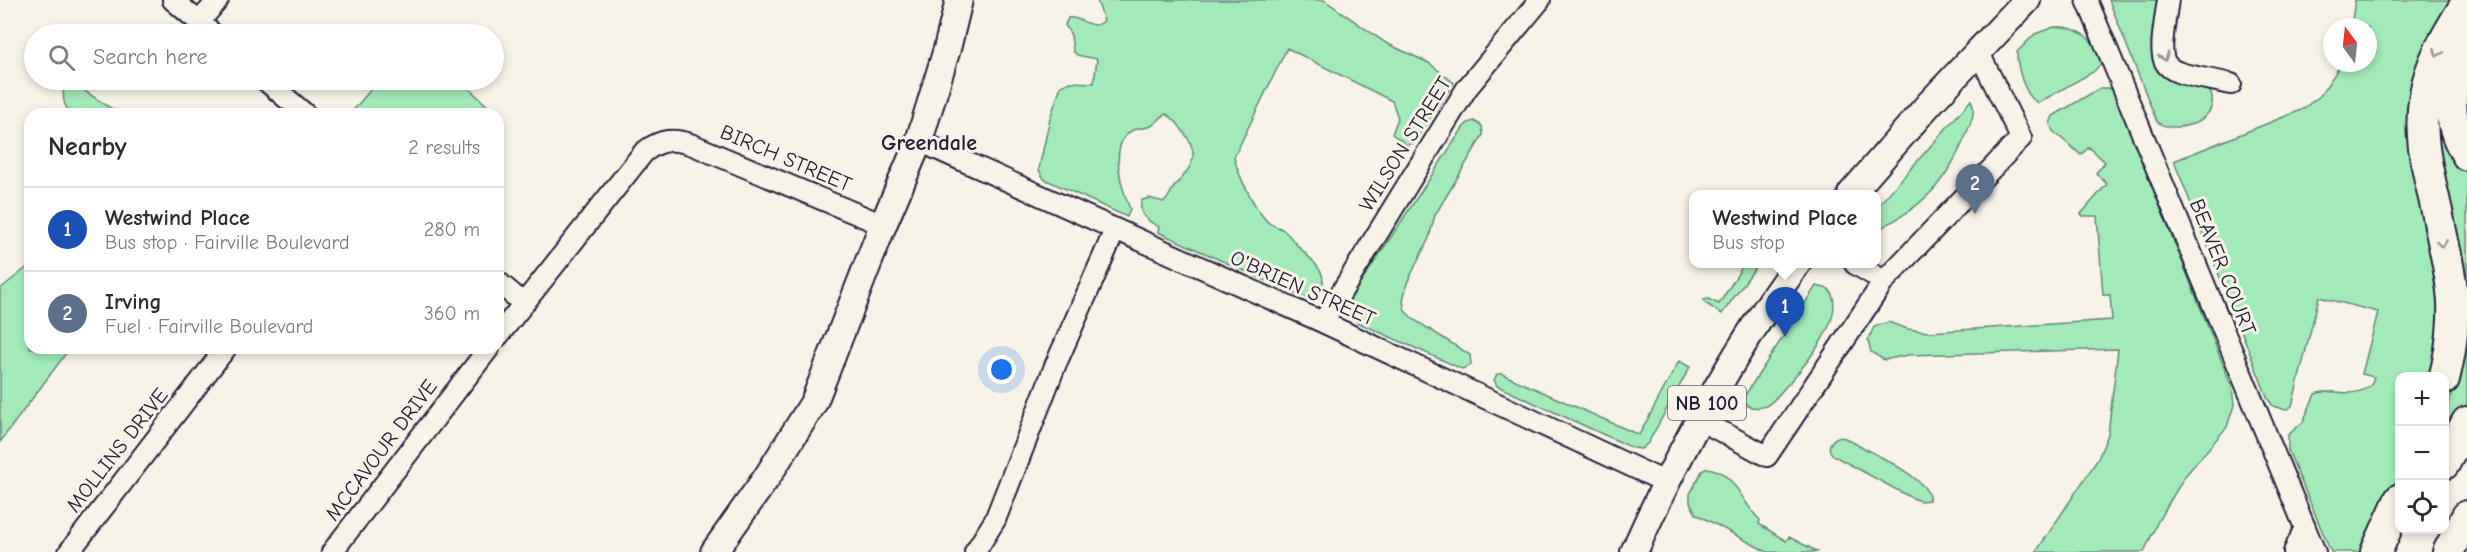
<!DOCTYPE html>
<html lang="en">
<head>
<meta charset="utf-8">
<style>
	body { margin:0; font-family:"Comic Neue",sans-serif; background:#f7f7f7; color:#2b2b33 }
	.controls { position:absolute; right:18px; bottom:18px; display:grid; overflow:hidden; border-radius:12px; box-shadow:0 3px 9px #0003 }
	.controls button { width:54px; height:54px; display:grid; place-items:center; padding:0; border:0; border-bottom:2px solid #e1e1e2; background:#fff; color:#2b2b33; font:30px sans-serif }
	.compass { position:absolute; left:2323px; top:18px; width:54px; height:54px; border-radius:50%; background:#fff; box-shadow:0 3px 9px #0003; rotate:345deg }
	.you { position:absolute; left:1002px; top:370px; width:21px; height:21px; margin:-15px; border:4px solid #fff; border-radius:50%; background:#1a73e8; box-shadow:0 0 0 9px #1a73e833 }
	.badge { display:grid; place-items:center; width:39px; height:39px; border-radius:50%; background:#1f6fb2; color:#fff; font-size:20px; font-weight:700 }
	.pin { position:absolute; translate:-50% -50px; filter:drop-shadow(0 2px 3px #0008) }
	.pin::after { content:''; position:absolute; top:32px; width:21px; height:18px; background:inherit; clip-path:polygon(0 0,100% 0,50% 100%) }
	.popup { position:absolute; left:1689px; top:190px; width:192px; height:78px; box-sizing:border-box; display:grid; place-content:center; border-radius:12px; background:#fff; filter:drop-shadow(0 2px 4px #0005); font-size:20px; white-space:nowrap; color:#7c7c81 }
	.popup b { font-size:22px; color:#2b2b33 }
	.popup::after { content:''; position:absolute; left:50%; top:100%; margin-left:-12px; border:12px solid transparent; border-top-color:#fff }
	.list { margin:0; padding:0; list-style:none }
	h2 { display:flex; justify-content:space-between; align-items:center; height:78px; margin:0; padding:0 24px; font-size:26px }
	h2 small { font-size:20px; font-weight:400; color:#7c7c81 }
	.list li { display:grid; grid-template-columns:39px 1fr auto; gap:18px; align-items:center; box-sizing:border-box; height:84px; padding:0 24px; border-top:2px solid #e1e1e2 }
	.list b { display:block; font-size:22px; white-space:nowrap }
	.list p { margin:0; font-size:20px; white-space:nowrap; color:#7c7c81 }
	.list em { font-size:20px; font-style:normal; color:#7c7c81 }
	.icon { flex:none; width:33px; height:33px; fill:none; stroke:currentColor; stroke-width:2; stroke-linecap:round; stroke-linejoin:round }
	.map { position:relative; flex:none; width:2467px; height:552px; overflow:hidden }
	.search { position:absolute; background:#fff; box-shadow:0 3px 9px #0003; left:24px; top:24px; width:480px; height:66px; display:flex; align-items:center; gap:15px; box-sizing:border-box; padding:0 21px; border-radius:33px; color:#7c7c81; font-size:22px }
	.panel { position:absolute; background:#fff; box-shadow:0 3px 9px #0003; left:24px; top:108px; width:480px; height:246px; border-radius:18px }
	.map>svg:first-child { display:block }
	.green { fill:#a2ebb8; stroke:#62867a; stroke-width:1.5 }
	.lines { fill:none; stroke-linecap:round; stroke-linejoin:round }
	.minor-casing { stroke:#22223b; stroke-width:24 }
	.major-casing { stroke:#22223b; stroke-width:30 }
	.highway-casing { stroke:#22223b; stroke-width:34 }
	.minor { stroke:#f7f3e8; stroke-width:20 }
	.major { stroke:#f7f3e8; stroke-width:26 }
	.highway { stroke:#f7f3e8; stroke-width:30 }
	.oneway { stroke:#97959a }
	.labels { text-anchor:middle; dominant-baseline:central; stroke-width:6; stroke-linejoin:round; paint-order:stroke }
	.shield { fill:#f7f3e8; stroke:#62616f; stroke-width:1.5 }
	.shield-label { font-size:20px; font-weight:bold; fill:#22223b }
	.street-label { font-size:21px; fill:#22223b; stroke:#f7f3e8 }
	.neighbourhood-label { font-size:22px; font-weight:bold; fill:#22223b; stroke:#f7f3e8 }
</style>
</head>
<body>
<div class="map">
<svg width="2467" height="552" viewBox="0 0 2467 552">
	<rect width="100%" height="100%" fill="#f7f3e8"/>
	<filter id="ink" filterUnits="userSpaceOnUse"><feTurbulence type="fractalNoise" baseFrequency=".0167" numOctaves="2"/><feDisplacementMap in="SourceGraphic" scale="12" xChannelSelector="R" yChannelSelector="G"/><feConvolveMatrix kernelMatrix="1 2 1 2 8 2 1 2 1" color-interpolation-filters="sRGB"/></filter>
	<g filter="url(#ink)">
		<!-- green -->
		<path class="green" d="M1097,0H1324L1386,43L1429,63L1454,83L1413,143L1407,145L1392,134L1398,118L1392,101L1287,48L1234,157C1237,173 1256,212 1269,223C1273,226 1278,227 1282,229C1288,233 1293,241 1298,246C1311,260 1335,276 1316,295L1307,297L1298,295L1158,232L1159,227C1147,220 1137,215 1142,200L1149,198L1164,202C1170,197 1170,192 1174,187C1192,166 1202,156 1183,131C1178,124 1174,118 1166,114C1160,117 1157,123 1151,126C1146,129 1138,127 1133,130C1107,143 1122,189 1130,209L1127,217L1044,179L1039,170L1040,164L1050,118L1061,86L1070,82L1094,83L1097,59L1077,55L1073,51L1071,35L1065,25L1068,18C1082,16 1092,32 1104,21Z
			M2109,0H2161C2158,18 2144,61 2162,73C2174,81 2194,83 2208,88C2227,117 2178,137 2157,122Z
			M2355,0H2458L2429,51L2440,268L2438,376H2400L2399,483L2371,552H2331L2288,450V435L2303,422L2315,394C2336,386 2351,401 2371,385L2374,377L2362,374L2378,312L2319,297L2292,406L2286,410L2273,406L2268,399L2174,161L2301,110L2320,96L2342,63H2368V27H2351Z
			M2054,27C2076,25 2099,40 2101,64L2093,72L2038,103C2024,96 2017,67 2017,52L2035,34Z
			M70,80H75L86,92L120,114H71C62,105 62,93 65,81Z
			M379,80H460L496,114H350Z
			M2100,88H2109L2114,91L2232,387L2234,405L2227,427L2185,476L2158,521L2144,552H2036L2098,459L2108,434L2118,349L1908,355L1884,360L1871,352L1868,340L1874,327L1888,322L1908,329L1928,332L2112,320L2110,295H2103L2097,216H2083L2081,214L2107,184L2096,173L2105,162L2089,147L2081,155L2053,131L2050,124L2053,116Z
			M1971,100C1977,112 1970,123 1966,135C1946,183 1924,206 1877,230V207Z
			M2442,114L2467,169V408L2445,432V414L2453,389L2429,121Z
			M1474,121L1482,126L1483,135L1435,215L1429,238L1407,283L1403,301L1405,311L1413,319L1470,355L1471,365L1462,369L1357,322C1349,314 1347,307 1352,296L1463,128L1468,123Z
			M1744,264H1758L1722,314L1705,303L1704,300L1708,299L1719,304Z
			M30,265V348H70L0,442V289Z
			M1816,286L1829,289C1848,315 1806,364 1789,383C1782,390 1775,401 1766,406C1760,408 1754,408 1748,406L1742,400Z
			M1679,361L1690,367L1648,443L1641,449L1633,448L1497,386L1494,380L1497,374H1502L1639,435Z
			M1838,437L1845,438C1862,448 1933,479 1929,500L1920,501L1910,497L1834,456C1826,449 1829,441 1838,437Z
			M1707,468C1735,471 1742,504 1760,520L1759,524L1786,541L1789,537L1818,552H1767L1696,514L1690,502V494L1702,471Z"/>
		<g class="lines">
			<defs>
				<path id="minor" d="M173,0L213,34
					M2087,0L2315,552
					M2168,0C2156,78 2157,68 2231,84
					M199,22L218,0
					M265,80L305,114
					M919,141L1318,320L1665,482
					M1855,264L1884,281
					M498,282L523,303
					M1323,322L1467,88L1540,0
					M498,336L644,152C661,139 674,138 693,145L883,225
					M1698,419L1767,456L1884,281L2021,138L1978,51
					M69,552L226,348
					M332,552L489,348
					M975,552L995,520L1055,366L1115,230
					M2294,552L2305,527"/>
				<path id="major" d="M1851,194L1929,104L2027,0
					M714,552L767,477L814,402L883,225L919,141L947,49L959,0
					M1634,552C1679,450 1732,354 1797,264"/>
				<path id="highway" d="M2467,46C2448,82 2444,118 2467,155
					M2444,379C2449,360 2452,340 2453,320C2455,286 2444,249 2438,216C2429,174 2417,137 2425,94C2431,59 2449,32 2467,2
					M2444,464L2467,422
					M2376,552L2400,499
					M2448,552L2467,516"/>
			</defs>
			<!-- minor casing -->
			<use href="#minor" class="minor-casing"/>
			<!-- major casing -->
			<use href="#major" class="major-casing"/>
			<!-- highway casing -->
			<use href="#highway" class="highway-casing"/>
			<!-- minor -->
			<use href="#minor" class="minor"/>
			<!-- major -->
			<use href="#major" class="major"/>
			<!-- highway -->
			<use href="#highway" class="highway"/>
		</g>
		<!-- one-way arrows -->
		<defs><path id="oneway-chevron" d="M-2-3.5L2.5 0L-2 3.5" fill="none" stroke-width="1.6" stroke-linecap="round" stroke-linejoin="round" transform="scale(1.5)"/></defs>
		<g class="oneway">
			<use href="#oneway-chevron" transform="translate(2438 53) rotate(112)"/>
			<use href="#oneway-chevron" transform="translate(2164 57) rotate(73)"/>
			<use href="#oneway-chevron" transform="translate(2442 244) rotate(80)"/>
		</g>
	</g>
	<g class="labels">
		<!-- shield labels -->
		<rect class="shield" x="1668" y="386" width="78" height="34" rx="4.5"/>
		<g class="shield-label">
			<text x="1707" y="403">NB 100</text>
		</g>
		<!-- street labels -->
		<g class="street-label">
			<text transform="translate(1405 144) rotate(-58)">WILSON STREET</text>
			<text transform="translate(786 158) rotate(23)">BIRCH STREET</text>
			<text transform="translate(2223 267) rotate(68)">BEAVER COURT</text>
			<text transform="translate(1303 288) rotate(24)">O'BRIEN STREET</text>
			<text transform="translate(117 450) rotate(-52)">MOLLINS DRIVE</text>
			<text transform="translate(381 450) rotate(-53)">MCCAVOUR DRIVE</text>
		</g>
		<!-- neighbourhood labels -->
		<g class="neighbourhood-label">
			<text x="929" y="143">Greendale</text>
		</g>
	</g>
</svg>
<div class="controls">
<button>+</button>
<button>−</button>
<button><svg class="icon" aria-label="locate" viewBox="0 0 24 24"><circle cx="12" cy="12" r="6"/><path d="M12 2v4M12 18v4M2 12h4M18 12h4"/></svg></button>
</div>
<svg class="compass" viewBox="-18 -18 36 36"><path d="M0-13l5 13h-10z" fill="#e53935"/><path d="M0 13l5-13h-10z" fill="#7c7c81"/></svg>
<div class="you"></div>
<div class="pin badge" style="left:1785px;top:337px;background:#1a4fb4">1</div>
<div class="popup"><b>Westwind Place</b>Bus stop</div>
<div class="pin badge" style="left:1975px;top:214px;background:#5c6f8a">2</div>
<div class="search"><svg class="icon" aria-label="search" viewBox="0 0 24 24"><circle cx="10" cy="10" r="6"/><path d="M15 15l6 6"/></svg>Search here</div>
<section class="panel">
<h2>Nearby<small>2 results</small></h2>
<ul class="list">
<li><span class="badge" style="background:#1a4fb4">1</span><div><b>Westwind Place</b><p>Bus stop · Fairville Boulevard</p></div><em>280 m</em></li>
<li><span class="badge" style="background:#5c6f8a">2</span><div><b>Irving</b><p>Fuel · Fairville Boulevard</p></div><em>360 m</em></li>
</ul>
</section>
</div>
</body>
</html>
